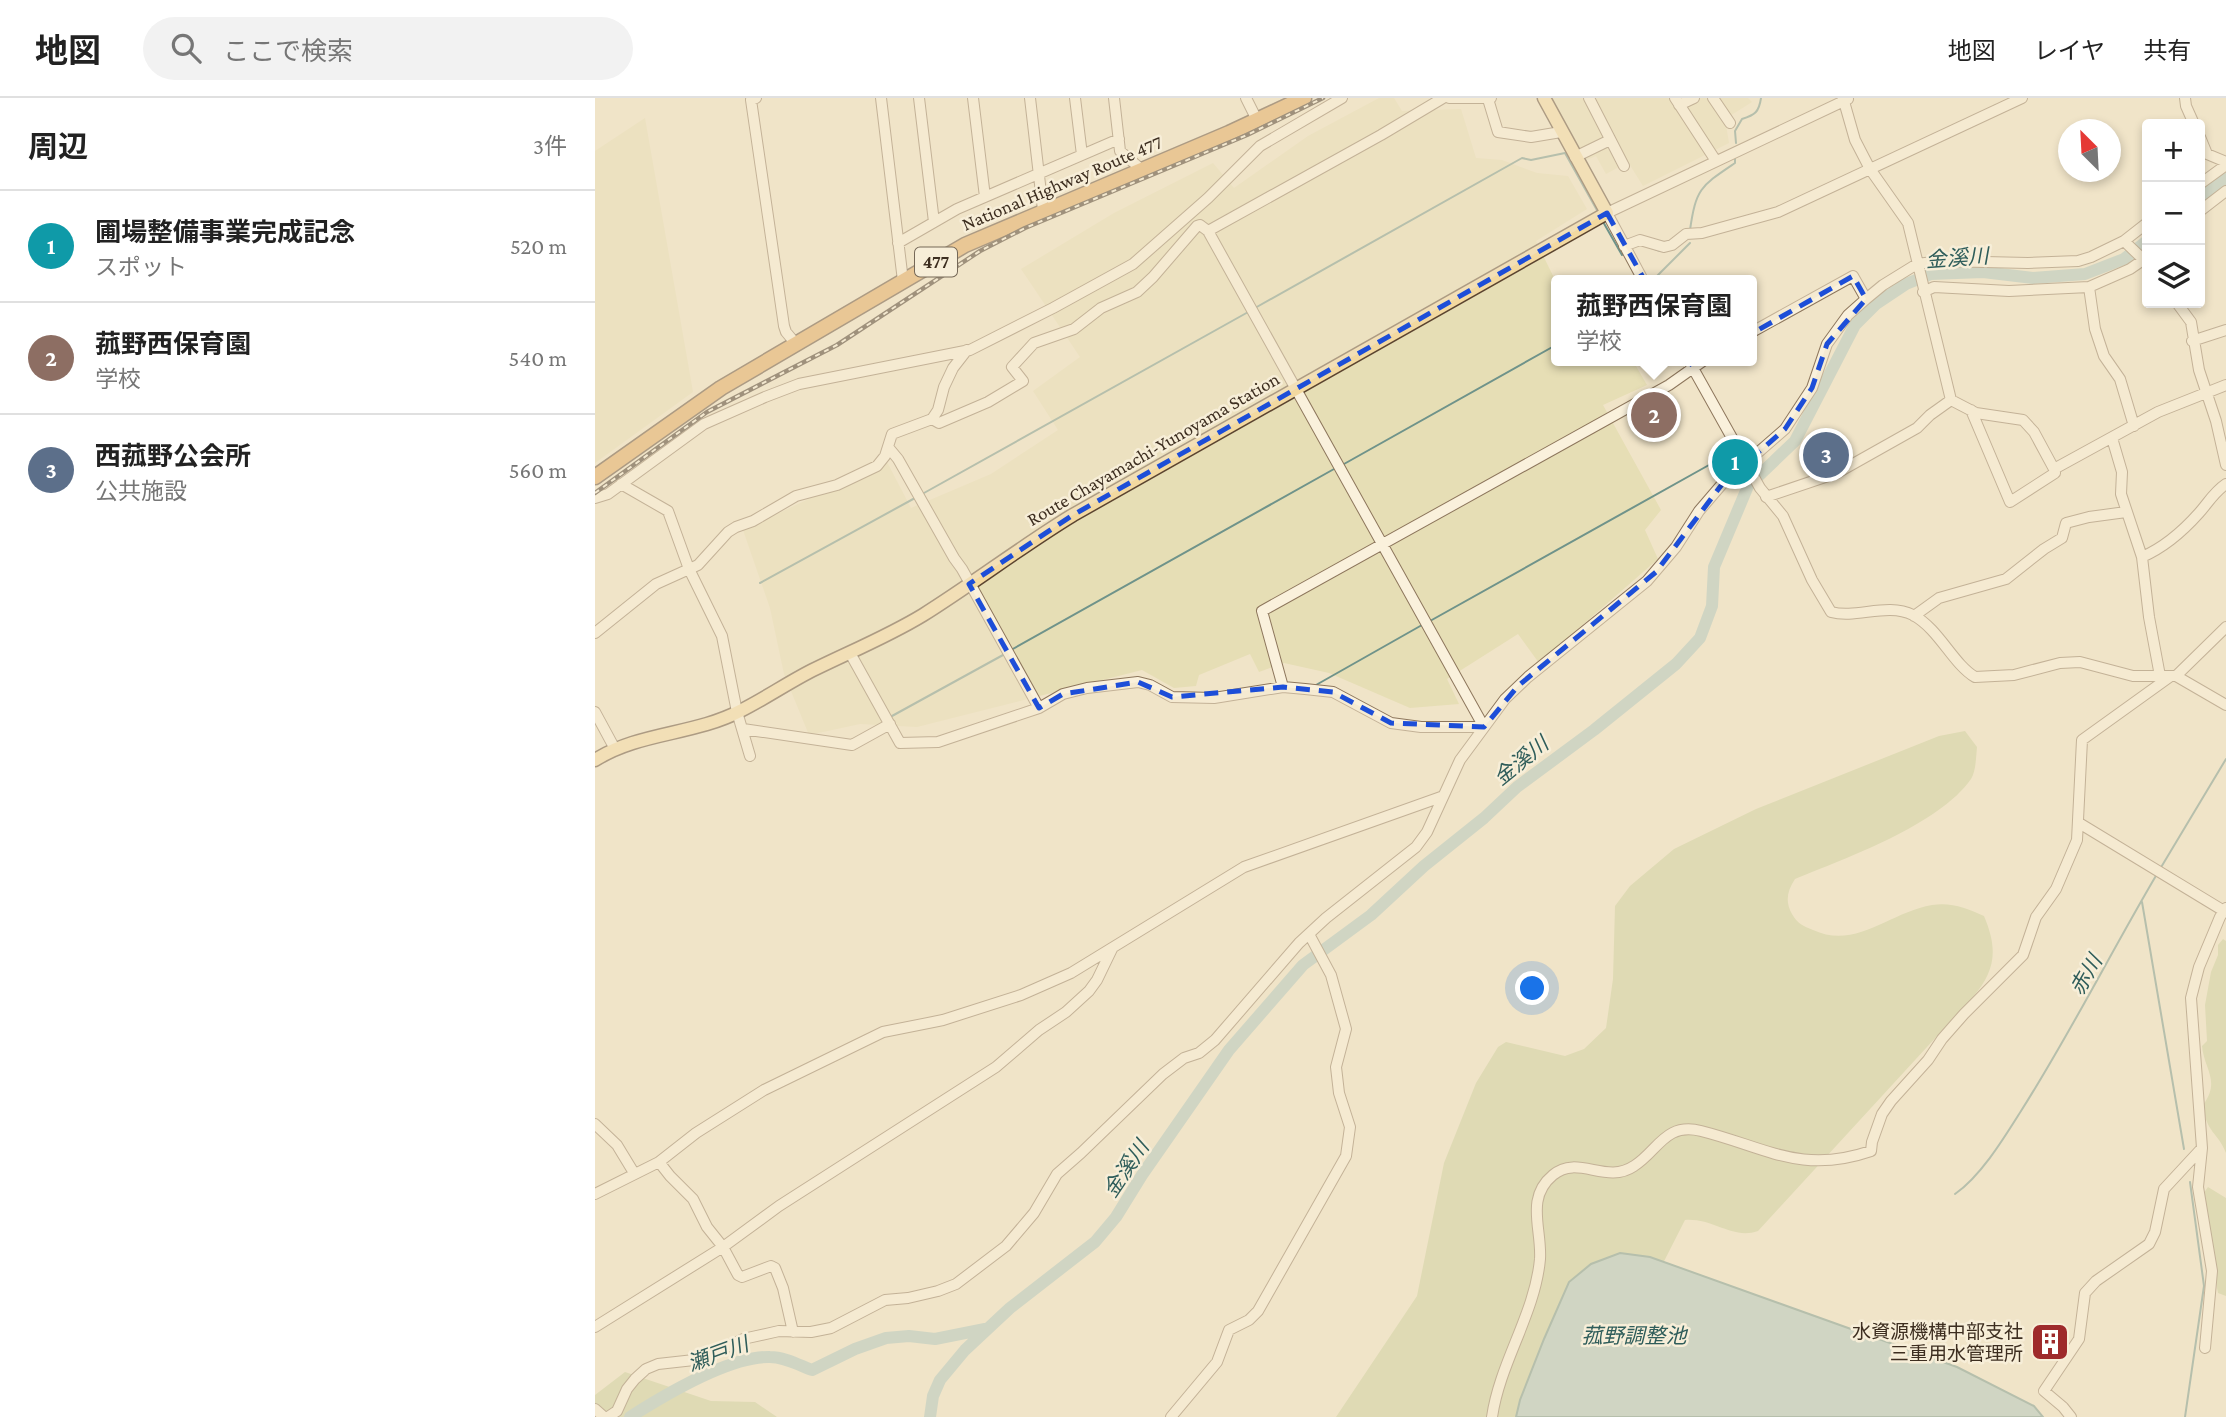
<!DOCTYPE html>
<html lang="ja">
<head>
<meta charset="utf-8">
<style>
	body { margin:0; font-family:"Crimson Pro","Noto Sans JP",serif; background:#f2f2f2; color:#222 }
	.controls { position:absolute; right:21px; top:21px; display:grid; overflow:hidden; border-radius:7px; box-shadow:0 4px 10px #0003 }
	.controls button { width:63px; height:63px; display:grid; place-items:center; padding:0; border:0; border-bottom:2px solid #e0e0e0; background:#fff; color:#222; font:35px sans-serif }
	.compass { position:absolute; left:1463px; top:21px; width:63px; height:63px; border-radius:50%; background:#fff; box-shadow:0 4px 10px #0003; rotate:336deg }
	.you { position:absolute; left:938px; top:891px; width:24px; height:24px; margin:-18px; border:5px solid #fff; border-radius:50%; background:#1a73e8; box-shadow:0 0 0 10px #1a73e833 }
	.badge { display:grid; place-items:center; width:46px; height:46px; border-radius:50%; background:#9e2a2b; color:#fff; font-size:23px; font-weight:700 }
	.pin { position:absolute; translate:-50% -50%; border:4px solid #fff; box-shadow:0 2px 7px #0006 }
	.popup { position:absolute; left:956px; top:177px; width:206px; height:91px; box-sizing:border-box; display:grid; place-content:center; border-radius:7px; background:#fff; filter:drop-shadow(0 2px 5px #0005); font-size:23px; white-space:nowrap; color:#767676 }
	.popup b { font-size:26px; color:#222 }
	.popup::after { content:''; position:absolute; left:50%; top:100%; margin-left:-14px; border:14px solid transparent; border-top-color:#fff }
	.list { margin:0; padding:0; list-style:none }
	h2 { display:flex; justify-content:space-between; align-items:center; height:91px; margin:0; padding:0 28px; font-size:30px }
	h2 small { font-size:23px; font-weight:400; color:#767676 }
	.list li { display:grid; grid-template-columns:46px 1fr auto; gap:21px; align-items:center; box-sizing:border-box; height:112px; padding:0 28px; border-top:2px solid #e0e0e0 }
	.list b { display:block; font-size:26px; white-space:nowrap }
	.list p { margin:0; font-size:23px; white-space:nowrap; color:#767676 }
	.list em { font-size:23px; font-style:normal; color:#767676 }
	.icon { flex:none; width:38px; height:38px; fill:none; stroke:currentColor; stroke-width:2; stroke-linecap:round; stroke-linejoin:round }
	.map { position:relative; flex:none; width:1631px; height:1319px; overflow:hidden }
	header { display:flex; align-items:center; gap:42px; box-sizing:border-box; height:98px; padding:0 35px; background:#fff; border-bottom:2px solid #e0e0e0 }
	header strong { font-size:33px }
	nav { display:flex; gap:38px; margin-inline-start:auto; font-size:24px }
	.search { width:490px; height:63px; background:#f2f2f2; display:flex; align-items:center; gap:18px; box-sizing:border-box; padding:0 24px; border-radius:38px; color:#767676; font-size:26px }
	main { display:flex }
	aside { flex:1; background:#fff }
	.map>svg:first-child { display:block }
	.farmland { fill:#e6deb5 }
	.green { fill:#c9cf9b }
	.water { fill:#a9c4bc; stroke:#6f938a; stroke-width:2 }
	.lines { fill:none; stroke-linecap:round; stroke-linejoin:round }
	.stream { stroke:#6f938a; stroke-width:2 }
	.river { stroke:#a9c4bc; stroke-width:12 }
	.minor-casing { stroke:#8d765c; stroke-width:12 }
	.major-casing { stroke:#5b4430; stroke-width:15 }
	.highway-casing { stroke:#5b4430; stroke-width:17 }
	.minor { stroke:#faf1dc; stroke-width:10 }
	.major { stroke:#f3d9a0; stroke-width:12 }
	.highway { stroke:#e0a458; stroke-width:14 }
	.rail-casing { stroke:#3d2e20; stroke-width:4.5 }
	.rail { stroke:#f7eed8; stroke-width:2; stroke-dasharray:5; stroke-linecap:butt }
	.marked { fill:none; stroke:#1d4ed8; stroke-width:5; stroke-dasharray:14 9; stroke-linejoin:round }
	.labels { text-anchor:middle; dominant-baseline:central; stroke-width:5; stroke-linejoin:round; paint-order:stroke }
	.shield { fill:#f7eed8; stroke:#756857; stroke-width:2 }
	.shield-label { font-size:18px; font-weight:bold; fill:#3d2e20 }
	.street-label { font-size:19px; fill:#3d2e20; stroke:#f7eed8 }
	.poi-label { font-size:19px; fill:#3d2e20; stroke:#f7eed8; text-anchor:end }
	.water-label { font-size:21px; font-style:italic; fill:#2f5d5a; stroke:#f7eed8 }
</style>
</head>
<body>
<header>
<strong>地図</strong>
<div class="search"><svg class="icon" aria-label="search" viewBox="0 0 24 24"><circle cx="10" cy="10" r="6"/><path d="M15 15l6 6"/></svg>ここで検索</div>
<nav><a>地図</a><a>レイヤ</a><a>共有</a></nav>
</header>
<main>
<aside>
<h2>周辺<small>3件</small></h2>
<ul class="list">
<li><span class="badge" style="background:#0f9aa8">1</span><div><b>圃場整備事業完成記念</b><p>スポット</p></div><em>520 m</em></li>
<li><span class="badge" style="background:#8d6e63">2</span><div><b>菰野西保育園</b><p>学校</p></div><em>540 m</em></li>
<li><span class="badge" style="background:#5c6f8a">3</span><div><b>西菰野公会所</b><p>公共施設</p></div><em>560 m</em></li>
</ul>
</aside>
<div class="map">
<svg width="1631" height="1319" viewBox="0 0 1631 1319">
	<rect width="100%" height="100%" fill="#f0e4c8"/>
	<!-- farmland -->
	<path class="farmland" d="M784,0H799L807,13L866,11L881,60L907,62L942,75L973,78L992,111L941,143L961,184V263H1038L1052,287L1008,307L1066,412L1050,432L1063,461L944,565L923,536L852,581L864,606L815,610L734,575L689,565L664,574L655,556L604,577L601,588L579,590L547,572L322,629L265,626L214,637L189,576L175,510L148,432L292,364L316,410L396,376L463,332L438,293L485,259L426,171L519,115L618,65L639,90L713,38Z
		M955,0H1153L1157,4L1130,21L1134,45L1048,88L1033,64L1011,76L1001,58L989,63Z
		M50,20L98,294L0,365V53Z"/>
	<!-- green -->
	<path class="green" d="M1370,633L1382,649C1381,659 1381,673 1376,681C1344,727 1251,760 1200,781C1192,793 1190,804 1197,816C1203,826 1208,828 1218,832C1261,852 1295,814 1337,807C1356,804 1372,810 1389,818C1403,851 1401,873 1377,900L1163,1133C1137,1142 1119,1120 1090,1122L1028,1244L977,1319H741L822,1198L849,1065L881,985L903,949L911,944L970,958L989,951L1011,930L1018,881L1020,808L1035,788L1079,751L1161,711L1344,638Z
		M1628,841L1631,843V1055C1623,1034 1611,1035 1608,1007C1626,983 1609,971 1607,948L1612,943L1610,907L1616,874L1623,857V847Z
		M1613,1089L1631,1100V1198L1623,1195L1622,1190L1619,1154L1608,1096Z
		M30,1274L116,1303L160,1304L182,1319H0V1297Z"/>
	<!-- water -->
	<path class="water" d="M1025,1155L1055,1159L1362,1269L1439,1308L1448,1319H921L925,1302L949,1241L974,1184L996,1166Z"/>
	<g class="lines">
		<!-- stream -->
		<path class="stream" d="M1141,45L1140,33L1147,21C1160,17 1164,14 1166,0
			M1007,122L1027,157L1030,155
			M1095,132C1101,90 1106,88 1140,65V61
			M1054,149L1065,153
			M1058,182L1095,145
			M660,210L927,60L936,62L970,55L1003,114
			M749,366L961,247
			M329,395L655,213
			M165,485L320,400
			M835,523L1114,367
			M416,552L739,371
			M721,587L827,527
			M297,618L408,557
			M1565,771L1631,661
			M1547,804L1589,1051
			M1360,1096C1386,1078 1409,1040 1426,1013C1475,936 1516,854 1562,776
			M1590,1319L1609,1188L1595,1084"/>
		<!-- river -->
		<path class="river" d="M1605,100L1631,81
			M35,1319C68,1298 135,1258 175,1259C189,1259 204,1267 217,1272L260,1251L291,1240L314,1238L340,1241L390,1231
			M335,1319L338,1298L345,1282L370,1252L415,1210L500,1144L521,1119L547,1077L634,952L708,867L776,817L829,768L889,720L922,689L999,632L1081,566L1105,540L1117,508L1119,469L1153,388L1200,343L1260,227L1281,206L1311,186L1336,176L1388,174L1438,180L1490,176L1529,161L1552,143"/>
		<defs>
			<path id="minor" d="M161,0L156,2L189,228L191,234L201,246
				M286,0L308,183
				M324,0L339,124
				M378,0L390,99
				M435,0L448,112
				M480,0L487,57
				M519,0L525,53L546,71
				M651,0L662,22
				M854,0H896
				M994,0L1029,68
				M1080,0L1121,63
				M1118,0L1135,25
				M1248,0L1260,42L1275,71L1313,125L1356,302L1381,315L1428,322L1439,334L1459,371L1563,314L1631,287
				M1590,0L1591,8L1599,26
				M893,1L903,34L936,39L966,34
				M1084,7L1099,0
				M1605,39L1612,56L1631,64
				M980,59L1015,42
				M1605,86L1631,67
				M1605,113L1631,93
				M613,133L889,629
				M1529,143L1551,164
				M303,145L362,111L524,41
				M1029,148L1045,142L1069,149L1077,147L1091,136L1107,135L1183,114L1427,0
				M1048,182L1012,115L1253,1
				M1328,194L1339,189L1414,193L1494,189
				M1582,205L1596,224L1604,272L1621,323L1631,367
				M1157,234L1258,178L1271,201
				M1597,243L1631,232
				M1094,263L1165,390L1188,418L1217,482L1236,514C1262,521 1292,504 1318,517C1344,531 1358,566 1380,579L1419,577L1465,565L1485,564L1538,578H1581L1631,607
				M1376,312L1415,404L1460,375L1459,371
				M337,321L344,325L393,304L428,283L417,269L439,245L479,231L506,210L542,194L558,179L602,128L605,127L613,133L786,37L848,0
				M1539,328L1525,281L1509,258L1500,231L1494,189L1535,171L1548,162
				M1517,340L1527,374L1526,396L1547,459L1554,519L1565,578
				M293,349L303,361L359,460L367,471L444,610
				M26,386L73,413L94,471L127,538L142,614L155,658
				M1171,399L1242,375L1322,330L1335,317L1356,302
				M0,400L13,396L109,326L170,299L204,286L375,252L458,210L538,166L613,100L665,48L747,0
				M1547,459C1570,449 1588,433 1604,415C1613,405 1619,394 1631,386
				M1319,518L1344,500L1411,481L1449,451L1467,440L1471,425L1494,419L1531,414
				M0,535L61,486L103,467L133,434L141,429L158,423L201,398L242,387L282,368L290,358L297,336L337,321L343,312L349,289L358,270L372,252
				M255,555L305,645L343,644L444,610L468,596L492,590L543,584L555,587L577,599L619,600L688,589L710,591L738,594L796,625L826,629H889
				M1581,578L1631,529
				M688,589L667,513L1074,287L1108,263
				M0,614L20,651
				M148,631L257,647L295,626
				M1484,725L1629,813
				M0,1026L22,1047L39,1075
				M64,1064L75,1078L98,1101L112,1129L128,1149L143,1177L147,1179L176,1168L180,1170L188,1190L198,1234
				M0,1096L64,1064L101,1035L169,992L288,934L348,922L426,897L476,875L649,769L846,699
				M0,1229L128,1149L184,1108L401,969L444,932L471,914L494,893L502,882L517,851
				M1610,1250L1617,1173L1603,1089L1607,1050L1596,900L1604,869L1625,819L1631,810
				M0,1311L9,1319
				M13,1319L22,1313L32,1291L40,1281L51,1271L63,1266L108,1261L148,1241L184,1233L216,1234L236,1230L290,1202L313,1200L343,1193L361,1186L411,1148L439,1115L462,1076L486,1055L568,976L589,960L604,955L620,942L704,845L731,820L821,749L832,734L865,662L910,601L933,579L1052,483L1081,449L1104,413L1128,385L1190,331L1217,290L1232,246L1253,217L1271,201L1288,187L1322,166L1346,163L1433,165L1483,163L1496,159L1529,143L1552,125
				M576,1319L622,1264L634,1232L654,1222L663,1213L751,1058L755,1029L744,995L741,969L751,931L736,877L714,836
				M897,1319C905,1264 940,1216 945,1161C947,1131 930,1100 958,1077C983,1056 1011,1087 1039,1068C1063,1053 1070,1024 1106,1033C1170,1049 1206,1077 1276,1053L1277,1044L1287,1016L1296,1003L1333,962L1347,941L1369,916L1428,857L1441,819L1461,791L1482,742L1487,642L1576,578
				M1476,1319L1468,1309L1449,1293L1484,1241L1490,1195L1501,1183L1554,1146L1560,1134L1569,1091L1607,1050"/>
			<path id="major" d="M0,662C44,634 99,637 145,613C169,601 191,586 214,574C252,555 292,539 328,517C379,485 427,448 478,417L1012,115L949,0"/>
			<path id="highway" d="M0,379L126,290L370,147L634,35L709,0"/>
		</defs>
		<!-- minor casing -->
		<use href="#minor" class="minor-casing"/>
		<!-- major casing -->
		<use href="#major" class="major-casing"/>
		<!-- highway casing -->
		<use href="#highway" class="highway-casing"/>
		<!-- minor -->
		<use href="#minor" class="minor"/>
		<!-- major -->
		<use href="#major" class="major"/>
		<!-- highway -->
		<use href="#highway" class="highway"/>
		<defs>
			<path id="rail" d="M0,395L112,314L242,247L385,153L430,130L652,37L728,0"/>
		</defs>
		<!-- rail casing -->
		<use href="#rail" class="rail-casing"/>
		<!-- rail -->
		<use href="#rail" class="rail"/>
	</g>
	<!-- marked area -->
	<path d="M0 0H1631V1319H0ZM1012,115L1098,269L1258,178L1271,201L1232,246L1217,290L1190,331L1128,385L1061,474L923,588L889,629L796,625L738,594L688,589L577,599L543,584L468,596L444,610L374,486L478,417Z" fill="#f0e4c8" fill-opacity=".55" fill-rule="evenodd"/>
	<path class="marked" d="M1012,115L1098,269L1258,178L1271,201L1232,246L1217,290L1190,331L1128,385L1061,474L923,588L889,629L796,625L738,594L688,589L577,599L543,584L468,596L444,610L374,486L478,417Z"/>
	<!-- icons -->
	<defs>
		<symbol id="building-square" viewBox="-11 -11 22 22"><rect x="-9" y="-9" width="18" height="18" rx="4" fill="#9e2a2b" stroke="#f7eed8"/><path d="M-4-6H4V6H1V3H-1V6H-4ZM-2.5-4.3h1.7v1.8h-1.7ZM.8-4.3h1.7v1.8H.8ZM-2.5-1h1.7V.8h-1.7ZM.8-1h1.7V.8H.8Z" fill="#fff"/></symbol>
	</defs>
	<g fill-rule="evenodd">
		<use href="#building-square" x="1433" y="1222" width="44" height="44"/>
	</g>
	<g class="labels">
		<!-- shield labels -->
		<rect class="shield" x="320" y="149.5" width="42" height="29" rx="5"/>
		<g class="shield-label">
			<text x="341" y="164">477</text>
		</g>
		<!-- street labels -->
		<g class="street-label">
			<text transform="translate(467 85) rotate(-23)">National Highway Route 477</text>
			<text transform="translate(558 351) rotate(-30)">Route Chayamachi-Yunoyama Station</text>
		</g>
		<!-- poi labels -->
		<g class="poi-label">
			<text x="1428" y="1233">水資源機構中部支社<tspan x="1428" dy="22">三重用水管理所</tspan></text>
		</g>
		<!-- water labels -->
		<g class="water-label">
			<text transform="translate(1362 160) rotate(-4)">金溪川</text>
			<text transform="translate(926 663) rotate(-39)">金溪川</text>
			<text transform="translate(1491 877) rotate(-60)">赤川</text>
			<text transform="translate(531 1071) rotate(-56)">金溪川</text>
			<text x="1039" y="1238">菰野調整池</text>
			<text transform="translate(123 1256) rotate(-20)">瀬戸川</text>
		</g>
	</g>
</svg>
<div class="controls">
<button>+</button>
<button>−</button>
<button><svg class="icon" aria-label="layers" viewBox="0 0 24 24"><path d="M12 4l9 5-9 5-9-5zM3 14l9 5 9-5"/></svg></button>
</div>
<svg class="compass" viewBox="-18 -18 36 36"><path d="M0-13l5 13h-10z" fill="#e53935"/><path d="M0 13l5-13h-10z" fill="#767676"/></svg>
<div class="you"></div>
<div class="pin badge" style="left:1140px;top:364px;background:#0f9aa8">1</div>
<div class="pin badge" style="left:1059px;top:317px;background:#8d6e63">2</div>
<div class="popup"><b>菰野西保育園</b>学校</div>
<div class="pin badge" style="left:1231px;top:357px;background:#5c6f8a">3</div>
</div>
</main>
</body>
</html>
